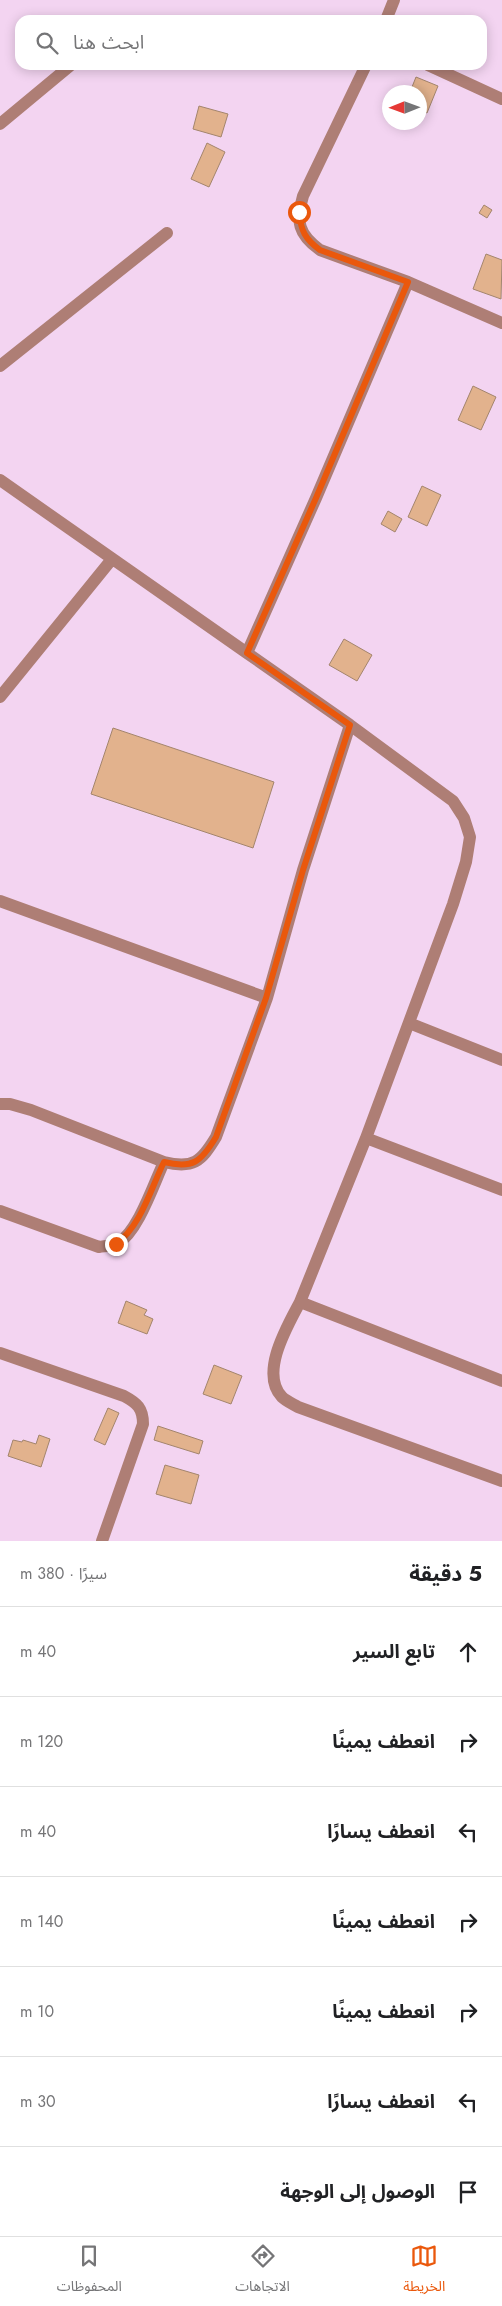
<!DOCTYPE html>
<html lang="ar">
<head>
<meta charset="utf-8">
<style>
	body { margin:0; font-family:Jost,"Noto Sans Arabic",sans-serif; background:#f2f2f2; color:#202124; direction:rtl }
	.compass { position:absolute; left:382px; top:85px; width:45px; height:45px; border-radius:50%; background:#fff; box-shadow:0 2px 12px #0003; rotate:269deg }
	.stop { position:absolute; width:15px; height:15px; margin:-11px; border:4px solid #ea580c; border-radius:50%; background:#fff }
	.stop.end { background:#ea580c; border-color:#fff; box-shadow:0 1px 5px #0008 }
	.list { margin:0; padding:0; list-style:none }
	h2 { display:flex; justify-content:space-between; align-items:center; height:65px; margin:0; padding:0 20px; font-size:21px }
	h2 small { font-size:16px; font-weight:400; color:#757577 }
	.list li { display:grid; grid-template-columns:32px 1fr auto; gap:15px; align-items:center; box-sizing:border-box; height:90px; padding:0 20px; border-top:1px solid #e0e0e0 }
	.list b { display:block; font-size:19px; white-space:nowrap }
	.list em { font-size:16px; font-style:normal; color:#757577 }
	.icon { flex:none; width:28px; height:28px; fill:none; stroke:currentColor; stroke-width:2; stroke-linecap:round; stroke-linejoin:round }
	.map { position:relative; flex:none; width:502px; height:1541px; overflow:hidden; direction:ltr }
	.search { position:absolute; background:#fff; box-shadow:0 2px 12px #0003; left:15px; right:15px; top:15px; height:55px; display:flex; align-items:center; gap:12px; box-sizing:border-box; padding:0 18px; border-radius:15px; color:#757577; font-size:19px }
	.sheet { height:695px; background:#fff }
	nav { display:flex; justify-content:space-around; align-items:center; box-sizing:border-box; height:70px; border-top:1px solid #e0e0e0; background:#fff; font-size:14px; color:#757577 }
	nav a { display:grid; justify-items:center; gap:2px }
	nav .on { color:#ea580c }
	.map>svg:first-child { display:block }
	.building { fill:#e2b28d; stroke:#a3856d }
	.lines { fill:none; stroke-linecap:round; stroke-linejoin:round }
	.minor { stroke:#ae7e75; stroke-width:12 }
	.route { stroke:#ea580c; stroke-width:6 }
</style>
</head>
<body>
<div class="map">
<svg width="502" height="1541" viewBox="0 0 502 1541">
	<rect width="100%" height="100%" fill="#f3d4f1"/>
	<!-- building -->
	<path class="building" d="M416,77L438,86L427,113L420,109V92H410Z
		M199,106L228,114L221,137L193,129Z
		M207,143L225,152L209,187L191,179Z
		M484,205L492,210L487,218L479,213Z
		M486,254L502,260L501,299L473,289Z
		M473,386L496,397L481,430L458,420Z
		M422,486L441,495L427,526L408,517Z
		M388,511L402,519L395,532L381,524Z
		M344,639L372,655L357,681L329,665Z
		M113,728L274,782L253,848L91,794Z
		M126,1301L147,1310L144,1315L153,1319L147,1334L118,1323Z
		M214,1365L242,1376L231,1404L203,1394Z
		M108,1408L119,1413L105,1445L94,1440Z
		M158,1426L203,1441L199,1454L154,1440Z
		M39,1435L50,1439L41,1467L8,1456L13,1440L22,1442L23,1440L36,1444Z
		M165,1465L199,1475L191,1504L156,1494Z"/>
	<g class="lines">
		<!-- minor -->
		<path class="minor" d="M386,20L394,0
			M366,65L303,196C296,222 298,234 320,250L408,282L502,323
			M428,65L502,99
			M0,124L71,65
			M0,366L167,233
			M0,480L247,653
			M0,697L112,559
			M0,901L267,998L303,870L350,725
			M409,1023L502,1060
			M0,1104H10L31,1110L164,1162C193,1169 201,1162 216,1137L267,998
			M366,1138L453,904L466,862L470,837L464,818L453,801L350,725L247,653L316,498L408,282
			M502,1190L366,1138L300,1302L502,1381
			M0,1211L99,1247C105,1246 113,1246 118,1243C138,1232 154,1183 164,1162
			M300,1302C288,1325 259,1373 282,1397C286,1401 293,1404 298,1407L502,1481
			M0,1353L124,1396C137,1403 143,1408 143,1424L102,1541"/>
	</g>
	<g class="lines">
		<!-- route -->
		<path class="route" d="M116,1244C141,1226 151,1188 164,1162C193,1169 201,1162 216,1137L266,998L303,870L350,725L247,653L316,498L408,282L320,250C305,239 301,231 299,212"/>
	</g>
</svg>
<svg class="compass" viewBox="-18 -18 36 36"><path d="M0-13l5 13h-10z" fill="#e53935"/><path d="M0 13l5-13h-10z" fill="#757577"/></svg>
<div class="stop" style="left:299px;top:212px"></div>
<div class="stop end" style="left:116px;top:1244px"></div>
<div class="search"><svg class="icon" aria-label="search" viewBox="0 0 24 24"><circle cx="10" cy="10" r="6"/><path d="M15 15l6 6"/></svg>ابحث هنا</div>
</div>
<section class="sheet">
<h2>5 دقيقة<small>سيرًا · 380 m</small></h2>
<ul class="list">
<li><svg class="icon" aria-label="ahead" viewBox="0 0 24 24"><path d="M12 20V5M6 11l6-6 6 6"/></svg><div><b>تابع السير</b></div><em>40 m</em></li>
<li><svg class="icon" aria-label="right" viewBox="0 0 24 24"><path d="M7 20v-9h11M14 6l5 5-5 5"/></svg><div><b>انعطف يمينًا</b></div><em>120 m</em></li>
<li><svg class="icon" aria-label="left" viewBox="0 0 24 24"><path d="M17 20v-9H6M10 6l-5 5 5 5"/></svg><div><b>انعطف يسارًا</b></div><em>40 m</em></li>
<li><svg class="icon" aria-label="right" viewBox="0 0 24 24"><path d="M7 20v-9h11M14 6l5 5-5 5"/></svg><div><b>انعطف يمينًا</b></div><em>140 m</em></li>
<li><svg class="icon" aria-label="right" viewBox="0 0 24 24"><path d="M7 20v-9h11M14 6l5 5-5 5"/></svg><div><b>انعطف يمينًا</b></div><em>10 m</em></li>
<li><svg class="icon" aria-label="left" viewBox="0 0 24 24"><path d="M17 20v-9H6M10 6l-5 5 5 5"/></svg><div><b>انعطف يسارًا</b></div><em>30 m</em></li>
<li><svg class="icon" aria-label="arrive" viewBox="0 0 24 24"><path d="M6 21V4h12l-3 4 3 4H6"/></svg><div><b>الوصول إلى الوجهة</b></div></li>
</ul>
</section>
<nav>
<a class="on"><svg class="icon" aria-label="map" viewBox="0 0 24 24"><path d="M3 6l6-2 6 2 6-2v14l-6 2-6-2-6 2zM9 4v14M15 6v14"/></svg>الخريطة</a>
<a><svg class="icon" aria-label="directions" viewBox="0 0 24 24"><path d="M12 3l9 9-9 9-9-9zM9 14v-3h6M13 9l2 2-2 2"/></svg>الاتجاهات</a>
<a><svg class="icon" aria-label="saved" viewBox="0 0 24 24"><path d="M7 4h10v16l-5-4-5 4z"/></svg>المحفوظات</a>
</nav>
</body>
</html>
